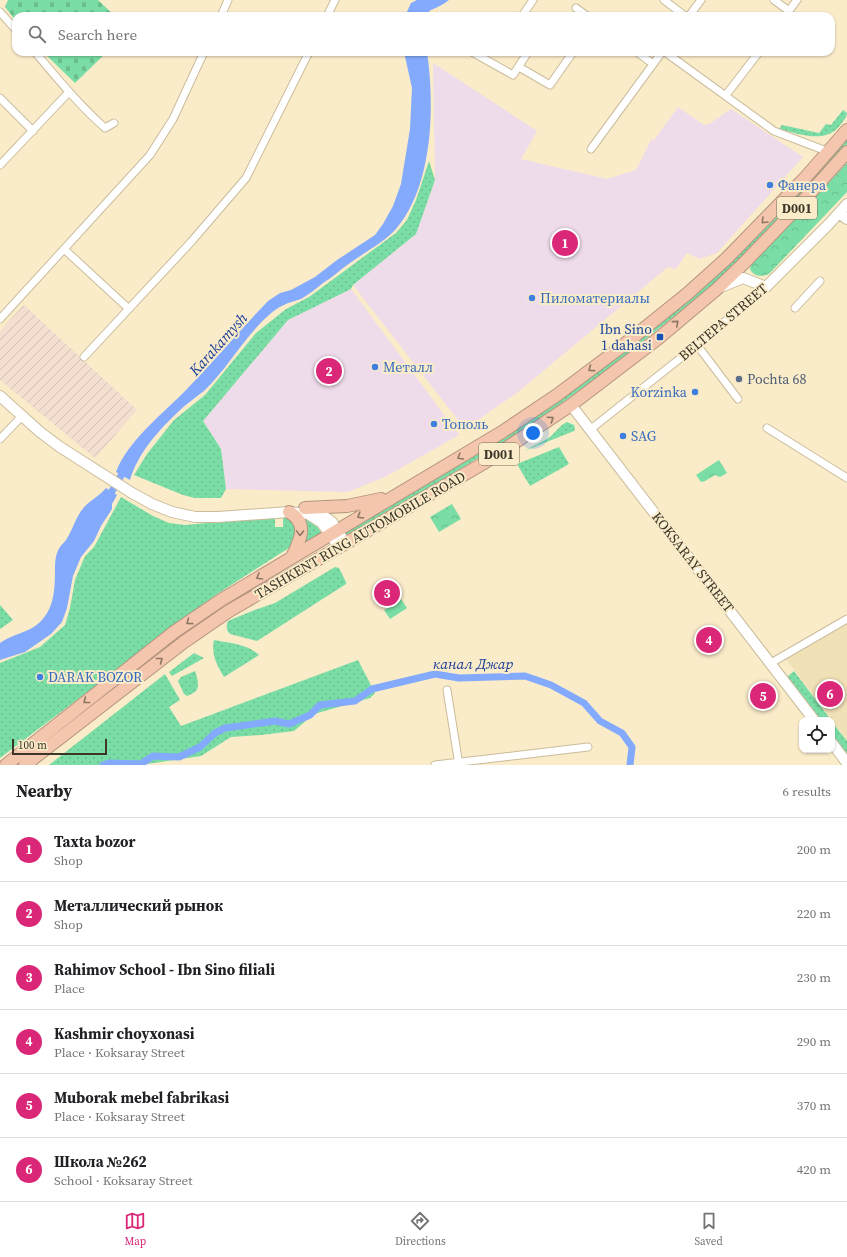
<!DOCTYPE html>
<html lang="en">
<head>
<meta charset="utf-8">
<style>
	body { margin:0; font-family:"Source Serif 4",serif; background:#f6f6f6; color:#202124 }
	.controls { position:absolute; right:12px; bottom:12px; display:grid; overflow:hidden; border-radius:8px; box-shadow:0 1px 3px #0004 }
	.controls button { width:36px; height:36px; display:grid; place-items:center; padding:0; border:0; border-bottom:1px solid #e0e0e0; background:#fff; color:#202124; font:20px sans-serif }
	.scale { position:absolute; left:12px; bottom:10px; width:95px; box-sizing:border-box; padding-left:4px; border:2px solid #3c3629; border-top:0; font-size:11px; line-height:14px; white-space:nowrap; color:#3c3629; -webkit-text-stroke:3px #faebc9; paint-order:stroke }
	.you { position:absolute; left:533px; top:433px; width:14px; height:14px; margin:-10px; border:3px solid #fff; border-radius:50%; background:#1a73e8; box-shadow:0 0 0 6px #1a73e833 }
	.badge { display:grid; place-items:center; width:26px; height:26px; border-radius:50%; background:#db2777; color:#fff; font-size:13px; font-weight:700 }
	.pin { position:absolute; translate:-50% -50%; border:2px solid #fff; box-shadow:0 1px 4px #0006 }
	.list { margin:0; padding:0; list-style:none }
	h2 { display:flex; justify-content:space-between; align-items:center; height:52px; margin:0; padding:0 16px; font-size:17px }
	h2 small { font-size:13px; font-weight:400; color:#757577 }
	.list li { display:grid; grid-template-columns:26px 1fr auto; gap:12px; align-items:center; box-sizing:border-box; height:64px; padding:0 16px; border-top:1px solid #e0e0e0 }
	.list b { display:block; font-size:15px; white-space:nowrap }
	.list p { margin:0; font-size:13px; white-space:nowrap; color:#757577 }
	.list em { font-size:13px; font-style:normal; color:#757577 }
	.icon { flex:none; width:22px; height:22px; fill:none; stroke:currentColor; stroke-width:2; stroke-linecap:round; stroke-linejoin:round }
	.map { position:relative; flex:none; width:847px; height:765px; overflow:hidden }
	.search { position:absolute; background:#fff; box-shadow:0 1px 3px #0004; left:12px; right:12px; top:12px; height:44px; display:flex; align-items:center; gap:10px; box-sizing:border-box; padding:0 14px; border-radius:12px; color:#757577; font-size:15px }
	.sheet { height:436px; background:#fff }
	nav { display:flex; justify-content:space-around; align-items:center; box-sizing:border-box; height:56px; border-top:1px solid #e0e0e0; background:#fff; font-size:11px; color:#757577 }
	nav a { display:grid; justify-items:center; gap:2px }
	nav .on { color:#db2777 }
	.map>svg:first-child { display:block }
	.commercial { fill:#efdceb }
	.industrial { fill:url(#industrial-furrows) }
	.built { fill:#f1e1b7 }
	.grass { fill:url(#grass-dots) }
	.forest { fill:url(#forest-crowns) }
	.cemetery { fill:url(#cemetery-stones) }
	.park { fill:url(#park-tufts) }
	.pitch { fill:#79dda5 }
	.water { fill:#83aafc }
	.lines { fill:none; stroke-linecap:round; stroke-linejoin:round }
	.canal { stroke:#83aafc; stroke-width:7 }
	.street-casing { stroke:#cabc9b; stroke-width:9 }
	.secondary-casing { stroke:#cabc9b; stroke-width:12 }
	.highway-casing { stroke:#b4947f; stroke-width:14 }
	.street { stroke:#fff; stroke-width:7 }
	.secondary { stroke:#fff; stroke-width:10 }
	.highway { stroke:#f4c6ad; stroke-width:12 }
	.oneway { stroke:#8f7764 }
	.shop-dot { fill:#3f7fe0; stroke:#faebc9; stroke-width:1.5 }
	.transit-dot { fill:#1a4fb4; stroke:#faebc9; stroke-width:1.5 }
	.service-dot { fill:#5c6f8a; stroke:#faebc9; stroke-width:1.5 }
	.labels { text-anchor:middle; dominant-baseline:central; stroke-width:4; stroke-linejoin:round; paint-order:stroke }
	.shield { fill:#faebc9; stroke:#756c59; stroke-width:1 }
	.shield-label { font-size:13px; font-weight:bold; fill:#3c3629 }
	.shop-label { font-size:14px; fill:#366cbe; stroke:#faebc9; text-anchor:start }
	.street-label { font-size:14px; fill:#3c3629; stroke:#faebc9 }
	.transit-label { font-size:14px; fill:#164399; stroke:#faebc9; text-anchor:end }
	.service-label { font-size:14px; fill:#4e5e75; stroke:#faebc9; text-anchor:start }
	.water-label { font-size:15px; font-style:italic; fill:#1a3e9a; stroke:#faebc9 }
</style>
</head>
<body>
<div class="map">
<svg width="847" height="765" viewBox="0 0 847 765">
	<defs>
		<pattern id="industrial-furrows" width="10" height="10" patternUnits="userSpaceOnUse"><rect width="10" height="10" fill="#f3ded0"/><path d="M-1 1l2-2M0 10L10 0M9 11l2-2" fill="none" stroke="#d1bfb3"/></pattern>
		<pattern id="grass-dots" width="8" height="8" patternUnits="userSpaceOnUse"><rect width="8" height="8" fill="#79dda5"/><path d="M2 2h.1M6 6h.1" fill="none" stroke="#6abe8e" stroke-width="1.8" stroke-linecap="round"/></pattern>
		<pattern id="forest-crowns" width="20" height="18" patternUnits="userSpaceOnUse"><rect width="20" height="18" fill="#79dda5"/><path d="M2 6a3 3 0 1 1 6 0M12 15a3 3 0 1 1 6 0" fill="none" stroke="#6abe8e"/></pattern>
		<pattern id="cemetery-stones" width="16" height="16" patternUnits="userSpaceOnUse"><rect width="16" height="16" fill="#79dda5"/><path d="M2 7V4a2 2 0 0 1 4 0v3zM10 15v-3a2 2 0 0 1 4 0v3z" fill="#6abe8e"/></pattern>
		<pattern id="park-tufts" width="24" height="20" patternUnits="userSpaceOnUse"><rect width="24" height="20" fill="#79dda5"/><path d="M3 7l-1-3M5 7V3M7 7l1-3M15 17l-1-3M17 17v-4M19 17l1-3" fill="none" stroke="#6abe8e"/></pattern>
	</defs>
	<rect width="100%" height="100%" fill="#faebc9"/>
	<!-- commercial -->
	<path class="commercial" d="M433,63L537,131L521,159L607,179L636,170L651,140H654L678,107L704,125L709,124L731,109L803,157L717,253L700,259L687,253L676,269L668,267L518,392L465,429L353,285L416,234L435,180Z
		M351,289L459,435L385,477L348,492L226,489L221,449L203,421L288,320Z"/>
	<!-- industrial -->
	<path class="industrial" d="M24,305L137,410L95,458L0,380V331Z"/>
	<!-- built -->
	<path class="built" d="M847,623V740L786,659Z"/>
	<!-- grass -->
	<path class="grass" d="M843,110L847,113C847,117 844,120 841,124C826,145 800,134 779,129L782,125L819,133L826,124L831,125Z
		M847,138V144L817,178L745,254L708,289L607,370L523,431L347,537L345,533C419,489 494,447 564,397L706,285L762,231L815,175Z
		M429,161L435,180L416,234L353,285L351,289L288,320L203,421L221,449L226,489L221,498H195L183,495L134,475L147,454L174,420L205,395L256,333L286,309L309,297L396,233L407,220L416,200Z
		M567,422L574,425L575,429L574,431L524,451L549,438L562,425Z
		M559,447L569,464L530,486L517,464Z
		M121,497L153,516L169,523L185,525L275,517V527H283V517C300,520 296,534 292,546L217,594L0,758V663L40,647L65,625L70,608L75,580L85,556L94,547Z
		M305,516L312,519L322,534L303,544V519Z
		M335,567L339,568L346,582V584L257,641L230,634C226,630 226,626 228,621L252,611L275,603Z
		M0,605L13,620L0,629Z
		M214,640C229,643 248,644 259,655L224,677C217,665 211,655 214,640Z
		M194,653L204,658L172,676L169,672Z
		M358,660L375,693L370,698L314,714L294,731L261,735L231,737L201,756L140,765H49L165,674L180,700L169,707L181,726Z
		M195,671C197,676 200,686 196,691C194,693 189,695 187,696L184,694L178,681L181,677Z
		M794,671L831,720H820L787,677Z
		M832,722L847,741V756L832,736Z"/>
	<!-- forest -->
	<path class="forest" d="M847,163V192L769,274C762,277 754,277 750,269L751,265Z
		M452,504L461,519L439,532L430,517Z"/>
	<!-- cemetery -->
	<path class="cemetery" d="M8,0H98L115,16H16V21L5,7Z
		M43,52H107L75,83Z"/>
	<!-- park -->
	<path class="park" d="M719,460L727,473L720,477L715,475L705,481L701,482L696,475Z"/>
	<!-- pitch -->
	<path class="pitch" d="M401,599L407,608L390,619L384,610Z"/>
	<!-- water -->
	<path class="water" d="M417,0H449C440,8 432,7 424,16H405L411,3Z
		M404,52H427C435,106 433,186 396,229C383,243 365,252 350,263C341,269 333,277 323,283C316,289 309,294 301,299C296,301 289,302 284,305C279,307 273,311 269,315C244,337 228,368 204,391C195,398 186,404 178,412C158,431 138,453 130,480L116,472C128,440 164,413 187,389C215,360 240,330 268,301L280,293L291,290L315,277L337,260L375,235L383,224L393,206L401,184L410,129L412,88Z
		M106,488L117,495L112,504V509L101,526L94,541L81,557L73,576L67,608L62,622L51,634L25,652L0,660V643C12,634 29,633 40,622C54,609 55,589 55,571C55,564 55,554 60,547C61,545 64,543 66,540C72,531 75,520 81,511C88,501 99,497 106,488Z"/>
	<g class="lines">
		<!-- canal -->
		<path class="canal" d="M107,500L126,467
			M103,765L109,763L141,764L153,756L179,757L200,747L215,733L225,728L275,721L289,724L310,715L320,705L355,701L372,689L435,674L459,678L525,676L551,685L584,703L600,721L622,733L632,747L630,765"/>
		<defs>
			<path id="street" d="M664,0L685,16
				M774,0L789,11
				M576,8L587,16
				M0,12L16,30
				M221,16L228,0
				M327,16L335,0
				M522,16L533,0
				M689,16L701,0
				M785,16L797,0
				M35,52C57,78 79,105 105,128L114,123
				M472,52L513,75L528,52
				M637,52L653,64
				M665,52L774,131L829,152
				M519,67L550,85L573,52
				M726,95L759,52
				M0,98L33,131
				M591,149L662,52
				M0,165L69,92
				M64,249L129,309
				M795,308L820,281
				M0,319L150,155L173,119L204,52
				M697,345L738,399
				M84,357L191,242L246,178L309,52
				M767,428L847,478
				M591,429L697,345L766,287
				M0,439L22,416
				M771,663L847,619
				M447,690L459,765
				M435,765L588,747"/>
			<path id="secondary" d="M839,213L847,219
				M721,287L743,278L766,287L829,224L847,204
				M0,396L40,432L60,447L132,493L152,504L172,512L195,517H218L289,512L308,514L322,523L339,547
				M571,405L814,720
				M317,511L332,522L345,543
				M832,743L847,763"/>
			<path id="highway" d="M305,508L347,506L381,499
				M289,512C309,523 300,541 292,557
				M6,765L174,632L221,600L502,432L557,395L621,347L687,294L727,258L804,179L847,130
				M25,765L184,642L229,611L484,463L571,405L660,337L717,289L745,262L793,212L847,152"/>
		</defs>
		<!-- street casing -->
		<use href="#street" class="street-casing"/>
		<!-- secondary casing -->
		<use href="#secondary" class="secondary-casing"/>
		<!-- highway casing -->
		<use href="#highway" class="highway-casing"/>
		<!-- street -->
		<use href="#street" class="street"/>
		<!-- secondary -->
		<use href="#secondary" class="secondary"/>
		<!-- highway -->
		<use href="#highway" class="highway"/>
	</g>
	<!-- one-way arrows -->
	<defs><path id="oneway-chevron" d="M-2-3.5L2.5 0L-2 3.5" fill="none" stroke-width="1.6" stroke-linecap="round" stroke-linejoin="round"/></defs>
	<g class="oneway">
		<use href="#oneway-chevron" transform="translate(764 221) rotate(135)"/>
		<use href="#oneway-chevron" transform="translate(676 323) rotate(-40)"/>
		<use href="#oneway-chevron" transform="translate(591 369) rotate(143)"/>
		<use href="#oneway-chevron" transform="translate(551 419) rotate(-34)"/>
		<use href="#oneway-chevron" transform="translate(460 457) rotate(150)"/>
		<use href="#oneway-chevron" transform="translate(360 516) rotate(149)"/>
		<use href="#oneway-chevron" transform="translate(300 533) rotate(92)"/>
		<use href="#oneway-chevron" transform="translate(259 577) rotate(149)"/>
		<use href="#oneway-chevron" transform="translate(189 622) rotate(144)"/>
		<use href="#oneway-chevron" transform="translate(160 660) rotate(-38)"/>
		<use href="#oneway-chevron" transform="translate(86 701) rotate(142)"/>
	</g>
	<!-- markers -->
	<g class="shop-dot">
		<circle cx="770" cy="185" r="4"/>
		<circle cx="532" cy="298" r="4"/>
		<circle cx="375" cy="367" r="4"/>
		<circle cx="695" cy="392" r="4"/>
		<circle cx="434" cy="424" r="4"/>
		<circle cx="623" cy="436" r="4"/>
		<circle cx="40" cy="677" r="4"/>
	</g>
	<rect class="transit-dot" x="656" y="333" width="8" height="8" rx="2"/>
	<circle class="service-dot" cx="739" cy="379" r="4"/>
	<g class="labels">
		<!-- shield labels -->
		<g class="shield">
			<rect x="777" y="197" width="40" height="22" rx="3"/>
			<rect x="479" y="443" width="40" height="22" rx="3"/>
		</g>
		<g class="shield-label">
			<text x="797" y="208">D001</text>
			<text x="499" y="454">D001</text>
		</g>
		<!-- shop labels -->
		<g class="shop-label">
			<text x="778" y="185">Фанера</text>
			<text x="540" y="298">Пиломатериалы</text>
			<text x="383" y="367">Металл</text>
			<text x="687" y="392" text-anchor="end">Korzinka</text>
			<text x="442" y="424">Тополь</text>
			<text x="631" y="436">SAG</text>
			<text x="48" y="677">DARAK BOZOR</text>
		</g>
		<!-- street labels -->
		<g class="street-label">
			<text transform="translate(723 322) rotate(-40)">BELTEPA STREET</text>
			<text transform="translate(360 535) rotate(-30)">TASHKENT RING AUTOMOBILE ROAD</text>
			<text transform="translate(693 562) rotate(52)">KOKSARAY STREET</text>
		</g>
		<!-- transit labels -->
		<g class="transit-label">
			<text x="652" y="329">Ibn Sino<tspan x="652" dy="16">1 dahasi</tspan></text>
		</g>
		<!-- service labels -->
		<g class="service-label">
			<text x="747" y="379">Pochta 68</text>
		</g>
		<!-- water labels -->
		<g class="water-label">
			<text transform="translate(218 344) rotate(-48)">Karakamysh</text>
			<text x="473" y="663">канал Джар</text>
		</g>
	</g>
</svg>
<div class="controls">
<button><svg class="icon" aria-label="locate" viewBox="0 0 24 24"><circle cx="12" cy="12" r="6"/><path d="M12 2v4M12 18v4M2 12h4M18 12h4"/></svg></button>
</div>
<div class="scale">100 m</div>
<div class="you"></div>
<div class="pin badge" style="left:565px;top:243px">1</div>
<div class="pin badge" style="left:329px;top:371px">2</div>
<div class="pin badge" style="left:387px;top:593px">3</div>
<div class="pin badge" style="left:709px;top:640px">4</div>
<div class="pin badge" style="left:763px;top:696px">5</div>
<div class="pin badge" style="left:830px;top:694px">6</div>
<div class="search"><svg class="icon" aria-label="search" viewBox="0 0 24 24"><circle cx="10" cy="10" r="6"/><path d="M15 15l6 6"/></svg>Search here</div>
</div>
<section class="sheet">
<h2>Nearby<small>6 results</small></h2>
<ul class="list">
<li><span class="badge">1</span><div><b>Taxta bozor</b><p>Shop</p></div><em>200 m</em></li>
<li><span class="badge">2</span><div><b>Металлический рынок</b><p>Shop</p></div><em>220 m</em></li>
<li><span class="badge">3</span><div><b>Rahimov School - Ibn Sino filiali</b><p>Place</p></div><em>230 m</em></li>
<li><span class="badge">4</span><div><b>Kashmir choyxonasi</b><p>Place · Koksaray Street</p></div><em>290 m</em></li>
<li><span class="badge">5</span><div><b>Muborak mebel fabrikasi</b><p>Place · Koksaray Street</p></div><em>370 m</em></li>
<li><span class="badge">6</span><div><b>Школа №262</b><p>School · Koksaray Street</p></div><em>420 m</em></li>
</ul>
</section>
<nav>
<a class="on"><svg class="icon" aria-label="map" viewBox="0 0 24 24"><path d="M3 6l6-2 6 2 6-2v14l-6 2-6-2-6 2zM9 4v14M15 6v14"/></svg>Map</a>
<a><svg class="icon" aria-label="directions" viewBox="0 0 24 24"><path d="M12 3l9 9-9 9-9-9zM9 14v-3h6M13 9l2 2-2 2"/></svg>Directions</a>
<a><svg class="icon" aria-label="saved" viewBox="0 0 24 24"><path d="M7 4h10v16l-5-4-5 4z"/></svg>Saved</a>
</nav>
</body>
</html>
